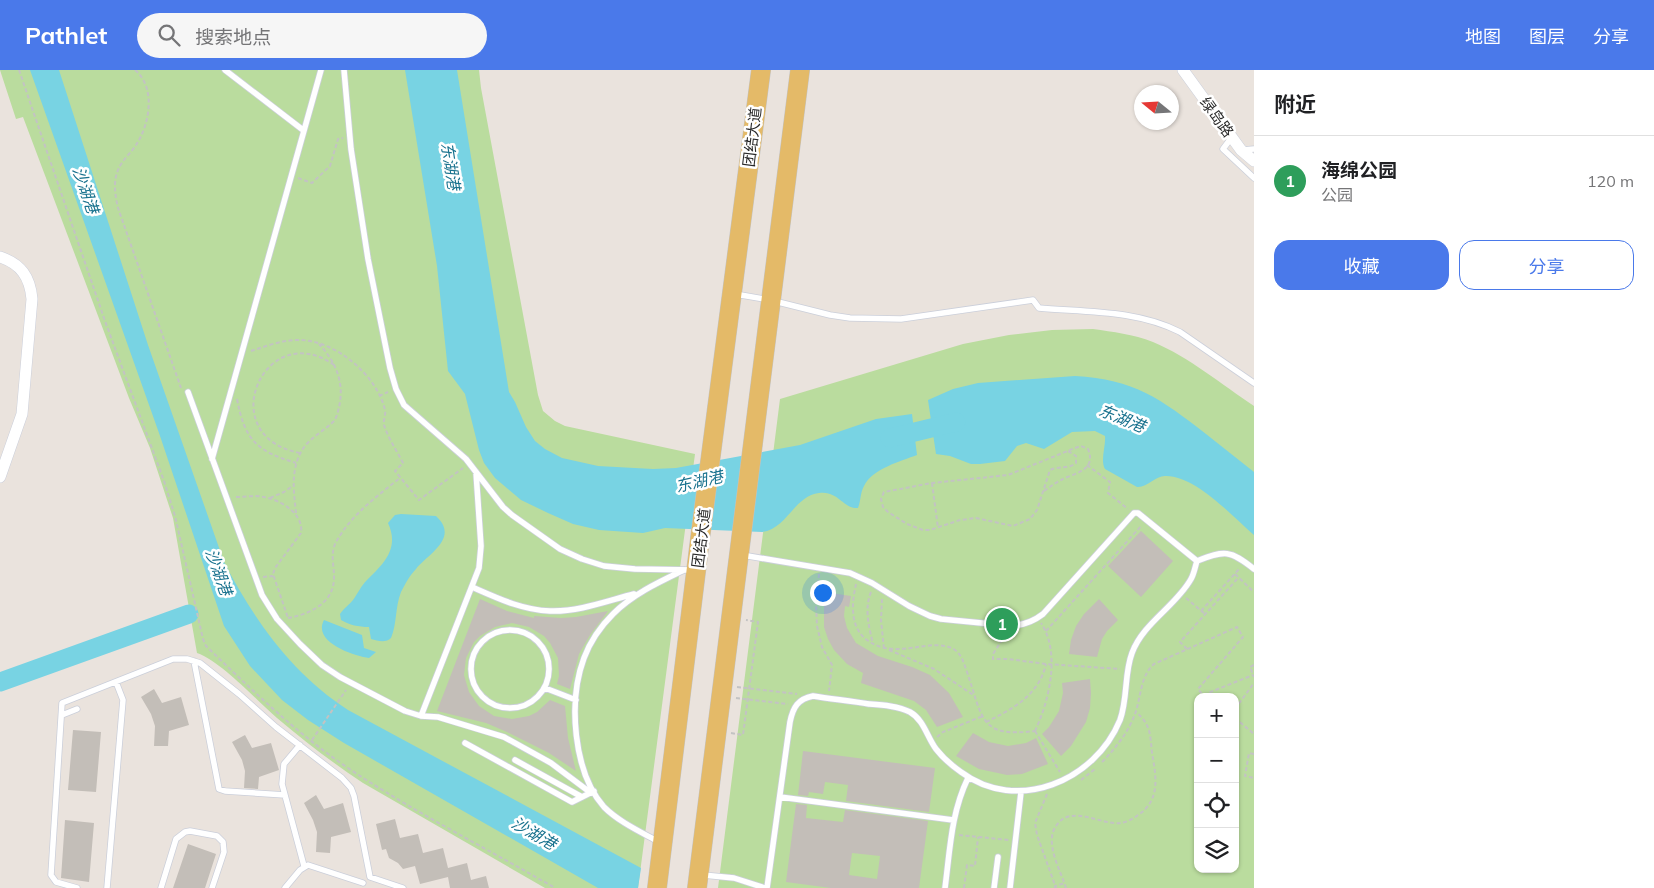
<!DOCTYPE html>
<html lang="zh">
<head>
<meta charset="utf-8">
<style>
	body { margin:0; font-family:Mulish,"Noto Sans SC",sans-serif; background:#f6f6f6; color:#202124 }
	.controls { position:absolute; right:15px; bottom:15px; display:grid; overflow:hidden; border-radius:10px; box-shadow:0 1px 4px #0004 }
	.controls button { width:45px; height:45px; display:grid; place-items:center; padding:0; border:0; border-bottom:1px solid #e0e0e0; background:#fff; color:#202124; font:25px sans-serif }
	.compass { position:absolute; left:1134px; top:15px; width:45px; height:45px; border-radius:50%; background:#fff; box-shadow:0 1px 4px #0004; rotate:288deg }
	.you { position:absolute; left:822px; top:522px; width:18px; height:18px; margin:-12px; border:4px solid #fff; border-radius:50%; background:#1a73e8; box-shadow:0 0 0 8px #1a73e833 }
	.badge { display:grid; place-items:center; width:32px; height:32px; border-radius:50%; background:#4a79ea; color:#fff; font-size:16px; font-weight:700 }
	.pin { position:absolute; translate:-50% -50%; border:2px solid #fff; box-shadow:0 1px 5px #0006 }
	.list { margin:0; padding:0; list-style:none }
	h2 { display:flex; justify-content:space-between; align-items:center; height:65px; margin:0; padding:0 20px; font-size:21px }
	h2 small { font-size:16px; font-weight:400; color:#757577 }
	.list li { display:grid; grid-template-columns:32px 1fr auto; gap:15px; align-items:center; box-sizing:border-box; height:90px; padding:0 20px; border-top:1px solid #e0e0e0 }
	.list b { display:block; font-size:19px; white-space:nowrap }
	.list p { margin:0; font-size:16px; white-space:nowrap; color:#757577 }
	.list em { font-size:16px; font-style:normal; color:#757577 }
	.actions { display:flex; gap:10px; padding:15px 20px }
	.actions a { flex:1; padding:11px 0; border:1px solid #4a79ea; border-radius:15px; text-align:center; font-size:18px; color:#4a79ea }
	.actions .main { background:#4a79ea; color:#fff }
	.icon { flex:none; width:28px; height:28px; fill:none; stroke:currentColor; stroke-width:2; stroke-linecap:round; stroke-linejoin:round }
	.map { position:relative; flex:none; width:1254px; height:818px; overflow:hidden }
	header { display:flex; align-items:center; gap:30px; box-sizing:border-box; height:70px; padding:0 25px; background:#4a79ea; color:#fff }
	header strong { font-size:24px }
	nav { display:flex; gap:28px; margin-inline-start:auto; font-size:18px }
	.search { width:350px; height:45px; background:#f6f6f6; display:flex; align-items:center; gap:12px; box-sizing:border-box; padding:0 18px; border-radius:28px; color:#757577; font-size:19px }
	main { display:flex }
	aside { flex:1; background:#fff }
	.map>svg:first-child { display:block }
	.green { fill:#badc9e; fill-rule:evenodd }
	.water { fill:#78d3e3 }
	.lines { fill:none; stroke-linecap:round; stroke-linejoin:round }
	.river { stroke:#78d3e3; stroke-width:19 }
	.building { fill:#c3beb8; fill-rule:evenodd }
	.lane-casing { stroke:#cbcfda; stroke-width:7 }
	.street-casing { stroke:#cbcfda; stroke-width:12 }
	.primary-casing { stroke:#c3c3c3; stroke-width:20 }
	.path { stroke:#c3c3c3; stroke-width:2; stroke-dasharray:4 2.5; stroke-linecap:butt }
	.lane { stroke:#fff; stroke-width:5.5 }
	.street { stroke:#fff; stroke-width:11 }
	.primary { stroke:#e4ba68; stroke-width:19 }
	.labels { text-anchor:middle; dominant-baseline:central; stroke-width:5; stroke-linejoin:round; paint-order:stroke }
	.street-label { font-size:15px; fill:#292929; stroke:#fff }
	.water-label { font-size:16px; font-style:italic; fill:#19728e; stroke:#fff }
</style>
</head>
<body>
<header>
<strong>Pathlet</strong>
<div class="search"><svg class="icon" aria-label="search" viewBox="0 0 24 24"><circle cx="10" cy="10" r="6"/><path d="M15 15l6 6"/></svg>搜索地点</div>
<nav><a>地图</a><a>图层</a><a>分享</a></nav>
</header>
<main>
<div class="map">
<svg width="1254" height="818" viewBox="0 0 1254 818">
	<rect width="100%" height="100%" fill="#eae3dd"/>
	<!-- green -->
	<path class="green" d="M0,0H479L481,18L538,325L543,341L555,351L565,356L695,384L638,818H545L363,713C333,693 304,671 277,648C255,629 222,592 197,583L173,448L150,378L129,328L23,47L16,49Z
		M1093,259C1113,262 1133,264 1153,272C1189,287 1221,314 1254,336V818H718L780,329L963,274L1009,265L1052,260ZM1198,627H1235V799H1198Z"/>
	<!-- water -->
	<path class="water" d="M30,0H59L148,275L224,492C254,550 292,604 348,640L641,798L638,818H598L344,673L308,650L282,630L250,596L224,556L159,363Z
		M405,0H457L509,322L515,332L526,357L535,371L545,379L562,388L598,396L653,399L676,398L800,375L876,349L912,344L917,385C901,391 872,399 864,416C860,423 861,431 858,438C843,439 838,420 819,423C794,426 787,459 762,462L665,458L643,463L599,460L573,454L548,443L521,430L495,408L484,393L479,380L465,324L448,301L437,196Z
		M1075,306C1134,309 1161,329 1206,364C1222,377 1238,389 1254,402V465C1232,446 1195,405 1165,406C1155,406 1147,418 1137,417L1105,399C1100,390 1106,376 1105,366L1095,361L1072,362L1044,379L1026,373L1017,376L1005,391L980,394H971L950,386L936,384L928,330L953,319L978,313Z
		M401,444L436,446C460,468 428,484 416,499C410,505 405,514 401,522C395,537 397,554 391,568C386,573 378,571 371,569L369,557C358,557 350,555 341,550L340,544C344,538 349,535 353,530C358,523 361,516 367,510C383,494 400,479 388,453L395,445Z
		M324,550L362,565L364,578L376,582L369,588C354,586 312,572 324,550Z"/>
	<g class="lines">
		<!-- river -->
		<path class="river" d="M890,368L956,352
			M0,612L189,544"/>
	</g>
	<!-- building -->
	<path class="building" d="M1141,461L1173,491L1141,527L1108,496Z
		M824,522L851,526L849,537L845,536L844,546L847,558L856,573L878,586L912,597L930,605L949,623L963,647L937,657L926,640L914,631L861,613L863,603L847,594L834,580L828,569L824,557V536L822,535Z
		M480,529L507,541L534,548V546L561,548L576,547L608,541L590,565L579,584L570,619L557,614L559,606L558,588L550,573L544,566L529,557L512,553L495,557L480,566L474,572L466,588L464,605L469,622L479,636L494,646L512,649L529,646L537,642L550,630L565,636L568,668L576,701L549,683L507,662L486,653L437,641Z
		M1099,529L1118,550L1107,561L1102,569L1097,587L1069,584L1071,570L1076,556L1084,544Z
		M1090,609L1091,623L1090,638L1086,652L1071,676L1061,686L1042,664L1049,657L1059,641L1063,623L1062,613Z
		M154,619L162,633L181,627L189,655L169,661L168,676H154L155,656L151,644L141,627Z
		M73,660L101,662L96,722L68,720Z
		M973,663L989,672L1008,676L1026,673L1036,668L1048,694L1022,704L1007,705L979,699L956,686Z
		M245,665L252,678L271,673L279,700L259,707L258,719L244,718L245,701L242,690L232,672Z
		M803,681L935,698L929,742L846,731L848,715L825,712L823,724L809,722L808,726L798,725Z
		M316,725L324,739L343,733L351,762L331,767L330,783L316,782L317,762L313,750L304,733Z
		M796,734L807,735L806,748L843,752L845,740L928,751L919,818H831L786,812ZM852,783L880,786L877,809L849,805Z
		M395,749L400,768L418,764L423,783L443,778L448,798L467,793L471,810L486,806L489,818H450L448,807L420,814L415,796L403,799L398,793L389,788L386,779L382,780L376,754Z
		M65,750L94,753L89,812L61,808Z
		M188,774L216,784L205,818H173Z"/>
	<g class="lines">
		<defs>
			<path id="lane" d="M225,0L303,60
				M344,0L351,79L368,189L390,298L396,319L404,335L466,389L503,437L512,445L560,479L582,489L604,496L635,499L694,500
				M1232,67L1223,79L1254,108
				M1243,80L1254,79
				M735,224L770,230L830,245L850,248L901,249L1033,230L1039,238C1086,242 1137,240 1180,262L1254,313
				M188,322L262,525L277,549L300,574L322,595L340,607L405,641L421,646L438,647L504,667L551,693L591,723
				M212,389L321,0
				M742,485L850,503L872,513L909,536L930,546L941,549L1012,556C1023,555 1034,551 1043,544L1134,443H1138L1197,491
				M1197,491C1225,480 1230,480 1254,499
				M472,517C497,528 522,540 550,541C578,542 607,531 634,524
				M471 599a39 39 0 1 1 78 0a39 39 0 1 1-78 0Z
				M194,591L219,719L225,721L285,725
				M545,618L576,630
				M62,645L77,639
				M421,646L479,498L481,476L476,402
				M465,673L572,732L594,721
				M300,675L284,694L282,714L304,796
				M515,690L582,727
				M780,727L953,750
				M659,772C641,762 619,752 604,737C573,702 568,631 584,588C590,572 601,556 613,544C633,524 659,512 684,500
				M703,805L734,808L765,818
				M77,818L56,812L51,805L62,633L173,589H187L200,593L239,624L276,657L342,708L351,718L354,726L370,807L403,818
				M107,818L123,630L116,612
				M161,818L176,769L185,762L190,761L217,766L223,772L224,782L212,818
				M285,818L300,800L308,795L363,813
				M767,818L790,652C793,637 798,629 813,626C832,629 851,631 869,634C883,635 898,636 910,642C924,650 927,667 936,679C943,688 951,695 961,702C1017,744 1095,711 1120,650C1128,628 1124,604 1132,583C1143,553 1176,536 1191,509C1194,504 1195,497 1197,491
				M945,818C950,780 951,743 968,708
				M994,818L998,787
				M1010,818L1021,722"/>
			<path id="street" d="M1183,0L1241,80L1254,91
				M0,187C21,194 30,207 32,229L22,344L0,407"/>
			<path id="primary" d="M657,818L700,469L761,0
				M697,818L800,0"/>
		</defs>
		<!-- lane casing -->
		<use href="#lane" class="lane-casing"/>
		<!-- street casing -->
		<use href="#street" class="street-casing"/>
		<!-- primary casing -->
		<use href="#primary" class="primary-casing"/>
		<!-- path -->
		<path class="path" d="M19,0L105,251L164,411L175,446L203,569L206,576C251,619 296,663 348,698C414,742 486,778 555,818
			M135,0C156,17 150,54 136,75C131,83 122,90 118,100C113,112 115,125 118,138L181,318
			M298,108L312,113L330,96L338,69L343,68
			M251,281C266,276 282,270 299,270C335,270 377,305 385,340C386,345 383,350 384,355C388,368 397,381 403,393L395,401L419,430L463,398
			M379,326L388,322
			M237,329C245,371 257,381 296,393
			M300,383C211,366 265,246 334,295
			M1087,395L1110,412L1108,423L1128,439
			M932,413L938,458
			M1044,421C1050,417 1055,413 1061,410C1074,403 1097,401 1088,379L1081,376L1075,378L1008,405L932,413L884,422L881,429L883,437L888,442L907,454L923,460H930L960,450L976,448L1013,456L1030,449L1037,440L1050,400C1059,396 1069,399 1076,393V386L1068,381
			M236,427C245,427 255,425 264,427C281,430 304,444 301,463L275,498L273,504L288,548
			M270,428L284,422L294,415
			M296,443C294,424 291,404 299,386C306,369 322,363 334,351C337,347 338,341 339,337C345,312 335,291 319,274
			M819,504L816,534L817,556L822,577L832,595L829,621
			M1235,504L1254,522
			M263,507L273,506
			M856,514C852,532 849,557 867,570C897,592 932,565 955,580C962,585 964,594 967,602C983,648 979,668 1035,661
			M871,522C864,539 869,557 873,574
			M1186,528L1205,544
			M882,529L881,550L884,579
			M1201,541L1240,498
			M288,548C310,544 335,533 334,506C334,495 330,483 336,472C351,445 376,427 400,408
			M1046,561L1142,455
			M1006,564L993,584V589H1008L1046,594L1120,599
			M1187,579L1180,572L1239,507
			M889,580L934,599L975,626
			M1254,595L1250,597L1254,607
			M737,617L797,624
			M736,628L788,634
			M1235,639L1254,613
			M1235,648L1254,664
			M986,652C1013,639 1039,625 1046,594
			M1035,661C1049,631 1061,583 1041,553
			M1035,661L1060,702
			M731,663L743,665L758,552L746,550
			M937,667L943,662L983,646
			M312,670L346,620
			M1254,684L1249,683L1245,706L1254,708
			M1102,692C1116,678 1130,660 1136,641C1141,625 1141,605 1154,594L1237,557L1243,567L1198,619L1203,625L1253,605
			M1081,710L1095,699
			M1047,724L1035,753L1037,765L1056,818
			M959,765L1009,770
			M964,818L967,795L975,796L978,767
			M1055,818V816L1065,813
			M1066,818C1061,801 1044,773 1056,756C1071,733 1102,756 1121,753C1127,752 1133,749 1138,745C1161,730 1156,706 1152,683C1150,664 1151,655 1136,642"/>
		<!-- lane -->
		<use href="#lane" class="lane"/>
		<!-- street -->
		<use href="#street" class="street"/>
		<!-- primary -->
		<use href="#primary" class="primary"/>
	</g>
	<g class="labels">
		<!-- street labels -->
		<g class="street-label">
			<text transform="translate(1217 47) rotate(54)">绿岛路</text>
			<text transform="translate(752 67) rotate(-83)">团结大道</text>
			<text transform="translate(701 468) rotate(-83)">团结大道</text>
		</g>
		<!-- water labels -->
		<g class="water-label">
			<text transform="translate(451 96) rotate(81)">东湖港</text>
			<text transform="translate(86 120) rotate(71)">沙湖港</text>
			<text transform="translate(1122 348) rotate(22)">东湖港</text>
			<text transform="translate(699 411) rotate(-13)">东湖港</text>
			<text transform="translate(219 502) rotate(70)">沙湖港</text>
			<text transform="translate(534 763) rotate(30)">沙湖港</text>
		</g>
	</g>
</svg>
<div class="controls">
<button>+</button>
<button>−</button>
<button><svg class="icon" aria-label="locate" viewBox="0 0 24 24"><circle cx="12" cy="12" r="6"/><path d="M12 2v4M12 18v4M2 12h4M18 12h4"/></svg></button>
<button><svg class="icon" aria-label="layers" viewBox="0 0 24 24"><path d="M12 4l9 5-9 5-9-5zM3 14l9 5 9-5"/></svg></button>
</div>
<svg class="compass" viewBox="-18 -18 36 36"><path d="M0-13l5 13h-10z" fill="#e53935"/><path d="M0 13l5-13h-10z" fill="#757577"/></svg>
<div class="you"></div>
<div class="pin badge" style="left:1002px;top:554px;background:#2e9e5b">1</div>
</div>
<aside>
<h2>附近<small></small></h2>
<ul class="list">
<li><span class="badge" style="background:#2e9e5b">1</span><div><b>海绵公园</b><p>公园</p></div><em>120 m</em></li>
</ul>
<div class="actions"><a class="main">收藏</a><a>分享</a></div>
</aside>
</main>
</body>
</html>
